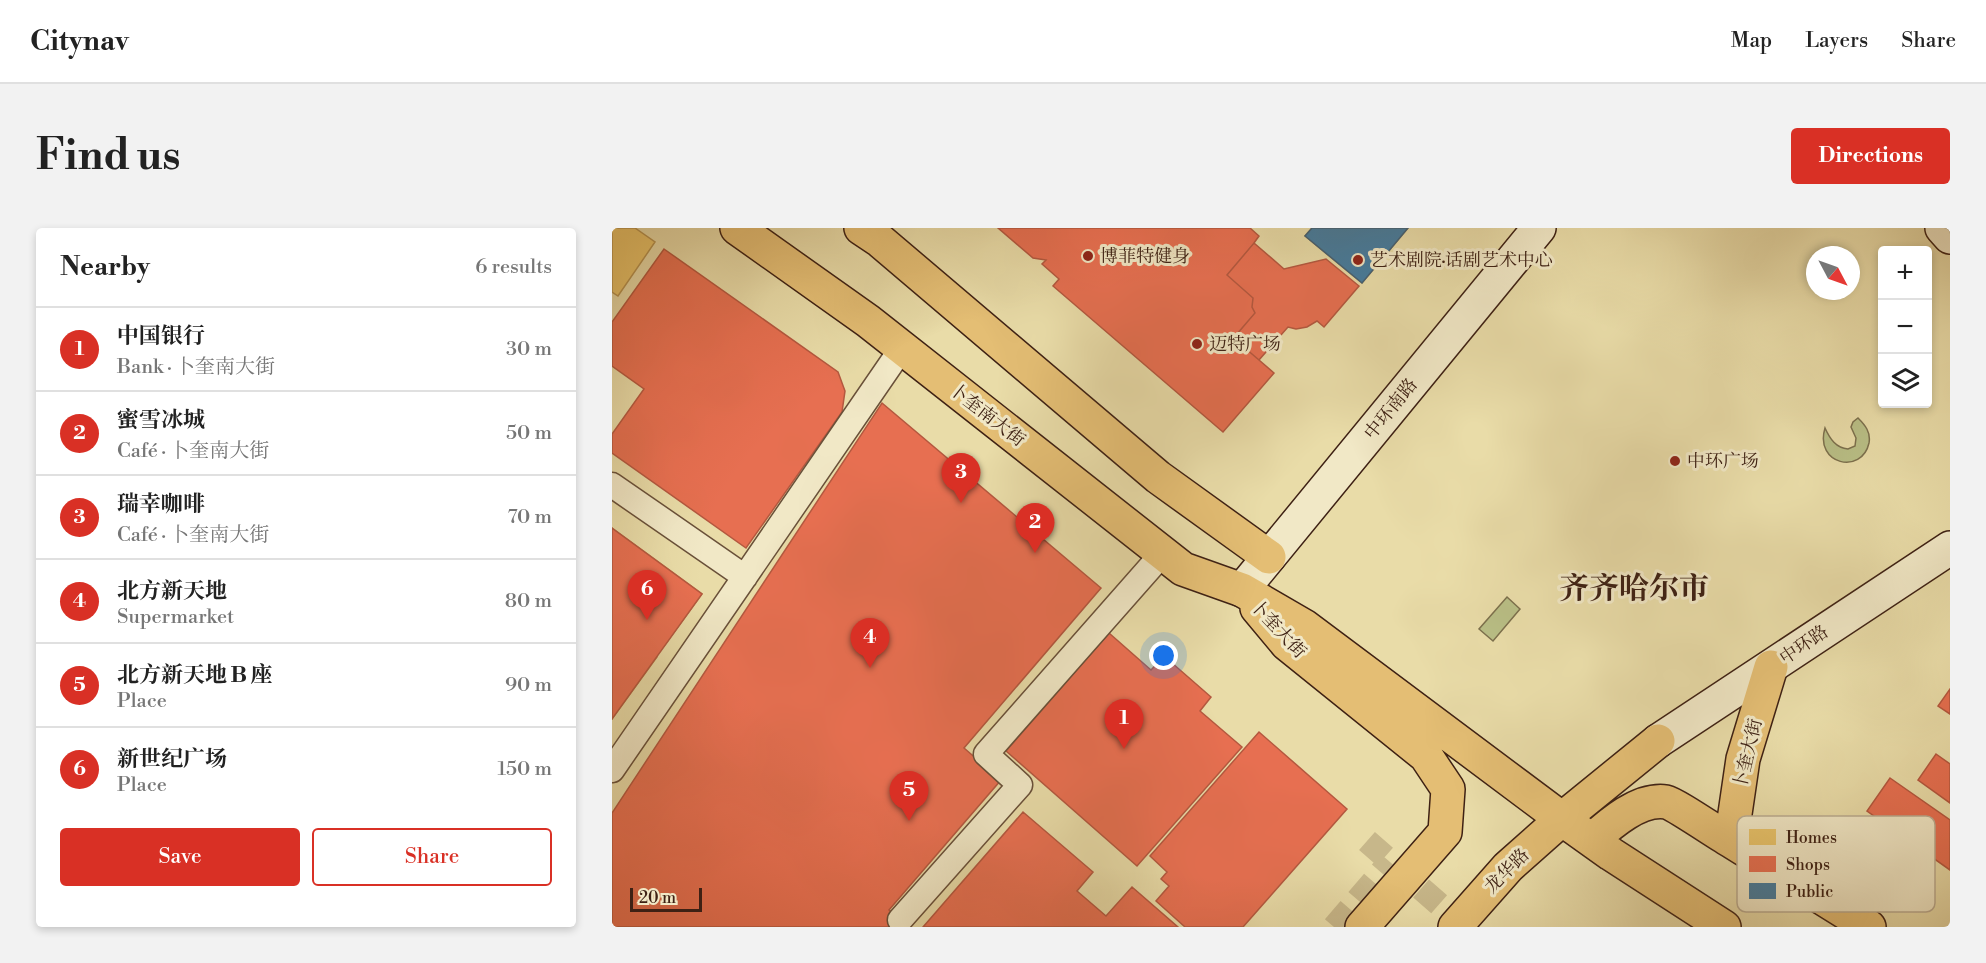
<!DOCTYPE html>
<html lang="en">
<head>
<meta charset="utf-8">
<style>
	body { margin:0; font-family:"Libre Bodoni","Noto Serif SC",serif; background:#f2f2f2; color:#222 }
	.controls { position:absolute; right:18px; top:18px; display:grid; overflow:hidden; border-radius:6px; box-shadow:0 3px 9px #0003 }
	.controls button { width:54px; height:54px; display:grid; place-items:center; padding:0; border:0; border-bottom:2px solid #e0e0e0; background:#fff; color:#222; font:30px sans-serif }
	.compass { position:absolute; left:1194px; top:18px; width:54px; height:54px; border-radius:50%; background:#fff; box-shadow:0 3px 9px #0003; rotate:131deg }
	.scale { position:absolute; left:18px; bottom:15px; width:72px; box-sizing:border-box; padding-left:6px; border:3px solid #3e2114; border-top:0; font-size:16px; line-height:21px; white-space:nowrap; color:#3e2114; -webkit-text-stroke:4px #f1e8c6; paint-order:stroke }
	.you { position:absolute; left:552px; top:428px; width:21px; height:21px; margin:-15px; border:4px solid #fff; border-radius:50%; background:#1a73e8; box-shadow:0 0 0 9px #1a73e833 }
	.badge { display:grid; place-items:center; width:39px; height:39px; border-radius:50%; background:#d93025; color:#fff; font-size:20px; font-weight:700 }
	.pin { position:absolute; translate:-50% -50px; filter:drop-shadow(0 2px 3px #0008) }
	.pin::after { content:''; position:absolute; top:32px; width:21px; height:18px; background:inherit; clip-path:polygon(0 0,100% 0,50% 100%) }
	.list { margin:0; padding:0; list-style:none }
	h2 { display:flex; justify-content:space-between; align-items:center; height:78px; margin:0; padding:0 24px; font-size:26px }
	h2 small { font-size:20px; font-weight:400; color:#767676 }
	.list li { display:grid; grid-template-columns:39px 1fr auto; gap:18px; align-items:center; box-sizing:border-box; height:84px; padding:0 24px; border-top:2px solid #e0e0e0 }
	.list b { display:block; font-size:22px; white-space:nowrap }
	.list p { margin:0; font-size:20px; white-space:nowrap; color:#767676 }
	.list em { font-size:20px; font-style:normal; color:#767676 }
	.actions { display:flex; gap:12px; padding:18px 24px }
	.actions a { flex:1; padding:14px 0; border:2px solid #d93025; border-radius:6px; text-align:center; font-size:21px; color:#d93025 }
	.actions .main { background:#d93025; color:#fff }
	.icon { flex:none; width:33px; height:33px; fill:none; stroke:currentColor; stroke-width:2; stroke-linecap:round; stroke-linejoin:round }
	.map { position:relative; flex:none; width:1338px; height:699px; overflow:hidden; border-radius:6px }
	header { display:flex; align-items:center; gap:36px; box-sizing:border-box; height:84px; padding:0 30px; background:#fff; border-bottom:2px solid #e0e0e0 }
	header strong { font-size:28px }
	nav { display:flex; gap:33px; margin-inline-start:auto; font-size:21px }
	.intro { display:flex; align-items:center; justify-content:space-between; box-sizing:border-box; height:144px; padding:0 36px }
	h1 { margin:0; font-size:42px }
	.button { padding:15px 27px; border-radius:6px; background:#d93025; color:#fff; font-size:21px; font-weight:700 }
	main { display:flex; gap:36px; padding:0 36px }
	aside { flex:1; background:#fff; border-radius:6px; box-shadow:0 3px 9px #0003 }
	.map>svg:first-child { display:block }
	.green { fill:#b9bf86; stroke:#7c704d; stroke-width:1.5 }
	.homes { fill:#e9c46a; stroke:#b69350; stroke-width:1.5 }
	.shops { fill:#e76f51; stroke:#b4583f; stroke-width:1.5 }
	.public { fill:#457b9d; stroke:#436074; stroke-width:1.5 }
	.lines { fill:none; stroke-linecap:round; stroke-linejoin:round }
	.street-tunnel { stroke:#c7b78a; stroke-width:24; stroke-dasharray:24 12; stroke-linecap:butt }
	.street-casing { stroke:#695039; stroke-width:27 }
	.secondary-casing { stroke:#3e2114; stroke-width:36 }
	.primary-casing { stroke:#3e2114; stroke-width:36 }
	.street { stroke:#f1e8c6; stroke-width:24 }
	.secondary { stroke:#f1e8c6; stroke-width:33 }
	.primary { stroke:#e4be74; stroke-width:33 }
	.poi-dot { fill:#8f2418; stroke:#f1e8c6; stroke-width:2 }
	.labels { text-anchor:middle; dominant-baseline:central; stroke-width:6; stroke-linejoin:round; paint-order:stroke }
	.poi-label { font-size:18px; fill:#3e2114; stroke:#f1e8c6; text-anchor:start }
	.street-label { font-size:18px; fill:#3e2114; stroke:#f1e8c6 }
	.town-label { font-size:30px; font-weight:bold; fill:#3e2114; stroke:#f1e8c6 }
	.key { fill:#f1e8c6; stroke:#bbac91; stroke-width:1.5 }
	.key-label { font-size:16px; fill:#3e2114 }
</style>
</head>
<body>
<header>
<strong>Citynav</strong>
<nav><a>Map</a><a>Layers</a><a>Share</a></nav>
</header>
<div class="intro"><h1>Find us</h1><a class="button">Directions</a></div>
<main>
<aside>
<h2>Nearby<small>6 results</small></h2>
<ul class="list">
<li><span class="badge">1</span><div><b>中国银行</b><p>Bank · 卜奎南大街</p></div><em>30 m</em></li>
<li><span class="badge">2</span><div><b>蜜雪冰城</b><p>Café · 卜奎南大街</p></div><em>50 m</em></li>
<li><span class="badge">3</span><div><b>瑞幸咖啡</b><p>Café · 卜奎南大街</p></div><em>70 m</em></li>
<li><span class="badge">4</span><div><b>北方新天地</b><p>Supermarket</p></div><em>80 m</em></li>
<li><span class="badge">5</span><div><b>北方新天地 B 座</b><p>Place</p></div><em>90 m</em></li>
<li><span class="badge">6</span><div><b>新世纪广场</b><p>Place</p></div><em>150 m</em></li>
</ul>
<div class="actions"><a class="main">Save</a><a>Share</a></div>
</aside>
<div class="map">
<svg width="1338" height="699" viewBox="0 0 1338 699">
	<rect width="100%" height="100%" fill="#e9dca8"/>
	<filter id="stains"><feTurbulence type="fractalNoise" baseFrequency=".00333" numOctaves="4"/><feColorMatrix values="0 0 0 0 .2 0 0 0 0 .09 0 0 0 0 .02 0 0 0 .5 -.17"/></filter>
	<radialGradient id="worn" r=".72"><stop offset=".6" stop-color="#630" stop-opacity="0"/><stop offset="1" stop-color="#630" stop-opacity=".3"/></radialGradient>
	<!-- green -->
	<path class="green" d="M1246,190C1253,197 1259,204 1257,215C1250,247 1202,237 1213,200C1218,211 1224,220 1236,221L1243,218L1244,210L1239,199L1241,194Z
		M895,369L908,381L881,413L867,401Z"/>
	<!-- homes -->
	<path class="homes" d="M0,0H23L43,14L6,68L0,64Z
		M700,0H796L750,55L693,8Z
		M0,300L90,366L52,418L35,406L53,382L43,375L19,409L0,395Z
		M410,333L459,375L356,495L307,452Z
		M0,396L45,429L0,491Z
		M324,512L373,554L269,674L220,631Z"/>
	<!-- shops -->
	<path class="shops" d="M386,0H638L647,8L642,15L672,41L714,31L747,58L712,99L705,93L695,99L684,101L676,99L647,132L662,145L611,204L441,58L447,51L430,36L434,32L421,30Z
		M642,15L672,41L714,31L747,58L712,99L705,93L695,99L684,101L676,99L647,132L626,114L630,110L625,106L643,85L640,79L641,70L615,47Z
		M52,21L226,144L233,163L230,184L134,320L0,225V206L32,161L0,138V94Z
		M270,175L489,360L352,520L389,552L277,682L296,699H0V585Z
		M0,300L90,366L0,491Z
		M497,405L539,442L552,428L599,469L588,483L630,519L525,638L394,523Z
		M1338,461V486L1326,478Z
		M647,504L735,581L631,699H573L544,673L557,658L549,651L555,644L538,628Z
		M1324,526L1338,536V575L1306,552Z
		M1278,550L1338,592V642L1255,583Z
		M411,584L481,644L465,663L494,688L520,659L566,699H311Z"/>
	<!-- public -->
	<path class="public" d="M700,0H796L750,55L693,8Z"/>
	<g class="lines">
		<!-- street-tunnel -->
		<path class="street-tunnel" d="M755,613L853,699
			M722,699L778,634"/>
		<defs>
			<path id="street" d="M0,257L133,349
				M0,542L290,120
				M288,692L408,557L374,526L551,325"/>
			<path id="secondary" d="M1330,0L1338,9
				M630,362L927,0
				M1046,513L1338,320"/>
			<path id="primary" d="M125,0L256,93L571,341L630,362L692,398L950,591L1046,513
				M249,0L267,12L546,249L657,329
				M645,380L675,416L814,528L836,561L833,604L750,699
				M1159,439L1131,531L1119,613L1257,699
				M980,612C998,596 1027,570 1054,574C1063,576 1108,607 1119,613
				M843,699L896,639L950,591L999,626L1112,699"/>
		</defs>
		<!-- street casing -->
		<use href="#street" class="street-casing"/>
		<!-- secondary casing -->
		<use href="#secondary" class="secondary-casing"/>
		<!-- primary casing -->
		<use href="#primary" class="primary-casing"/>
		<!-- street -->
		<use href="#street" class="street"/>
		<!-- secondary -->
		<use href="#secondary" class="secondary"/>
		<!-- primary -->
		<use href="#primary" class="primary"/>
	</g>
	<!-- markers -->
	<g class="poi-dot">
		<circle cx="476" cy="28" r="6"/>
		<circle cx="746" cy="32" r="6"/>
		<circle cx="585" cy="116" r="6"/>
		<circle cx="1063" cy="233" r="6"/>
	</g>
	<g class="labels">
		<!-- poi labels -->
		<g class="poi-label">
			<text x="488" y="28">博菲特健身</text>
			<text x="758" y="32">艺术剧院·话剧艺术中心</text>
			<text x="597" y="116">迈特广场</text>
			<text x="1075" y="233">中环广场</text>
		</g>
		<!-- street labels -->
		<g class="street-label">
			<text transform="translate(779 181) rotate(-51)">中环南路</text>
			<text transform="translate(375 187) rotate(38)">卜奎南大街</text>
			<text transform="translate(666 401) rotate(47)">卜奎大街</text>
			<text transform="translate(1192 417) rotate(-34)">中环路</text>
			<text transform="translate(1136 526) rotate(-77)">卜奎大街</text>
			<text transform="translate(895 643) rotate(-45)">龙华路</text>
		</g>
		<!-- town labels -->
		<g class="town-label">
			<text x="1022" y="361">齐齐哈尔市</text>
		</g>
	</g>
	<!-- legend -->
	<rect x="1125" y="588" width="198" height="96" rx="9" class="key"/>
	<rect x="1137" y="601" width="27" height="16" fill="#e9c46a"/>
	<rect x="1137" y="628" width="27" height="16" fill="#e76f51"/>
	<rect x="1137" y="655" width="27" height="16" fill="#457b9d"/>
	<g class="key-label">
		<text x="1174" y="615">Homes</text>
		<text x="1174" y="642">Shops</text>
		<text x="1174" y="669">Public</text>
	</g>
	<rect width="100%" height="100%" filter="url(#stains)"/>
	<rect width="100%" height="100%" fill="url(#worn)"/>
</svg>
<div class="controls">
<button>+</button>
<button>−</button>
<button><svg class="icon" aria-label="layers" viewBox="0 0 24 24"><path d="M12 4l9 5-9 5-9-5zM3 14l9 5 9-5"/></svg></button>
</div>
<svg class="compass" viewBox="-18 -18 36 36"><path d="M0-13l5 13h-10z" fill="#e53935"/><path d="M0 13l5-13h-10z" fill="#767676"/></svg>
<div class="scale">20 m</div>
<div class="you"></div>
<div class="pin badge" style="left:512px;top:521px">1</div>
<div class="pin badge" style="left:423px;top:325px">2</div>
<div class="pin badge" style="left:349px;top:275px">3</div>
<div class="pin badge" style="left:258px;top:440px">4</div>
<div class="pin badge" style="left:297px;top:593px">5</div>
<div class="pin badge" style="left:35px;top:392px">6</div>
</div>
</main>
</body>
</html>
